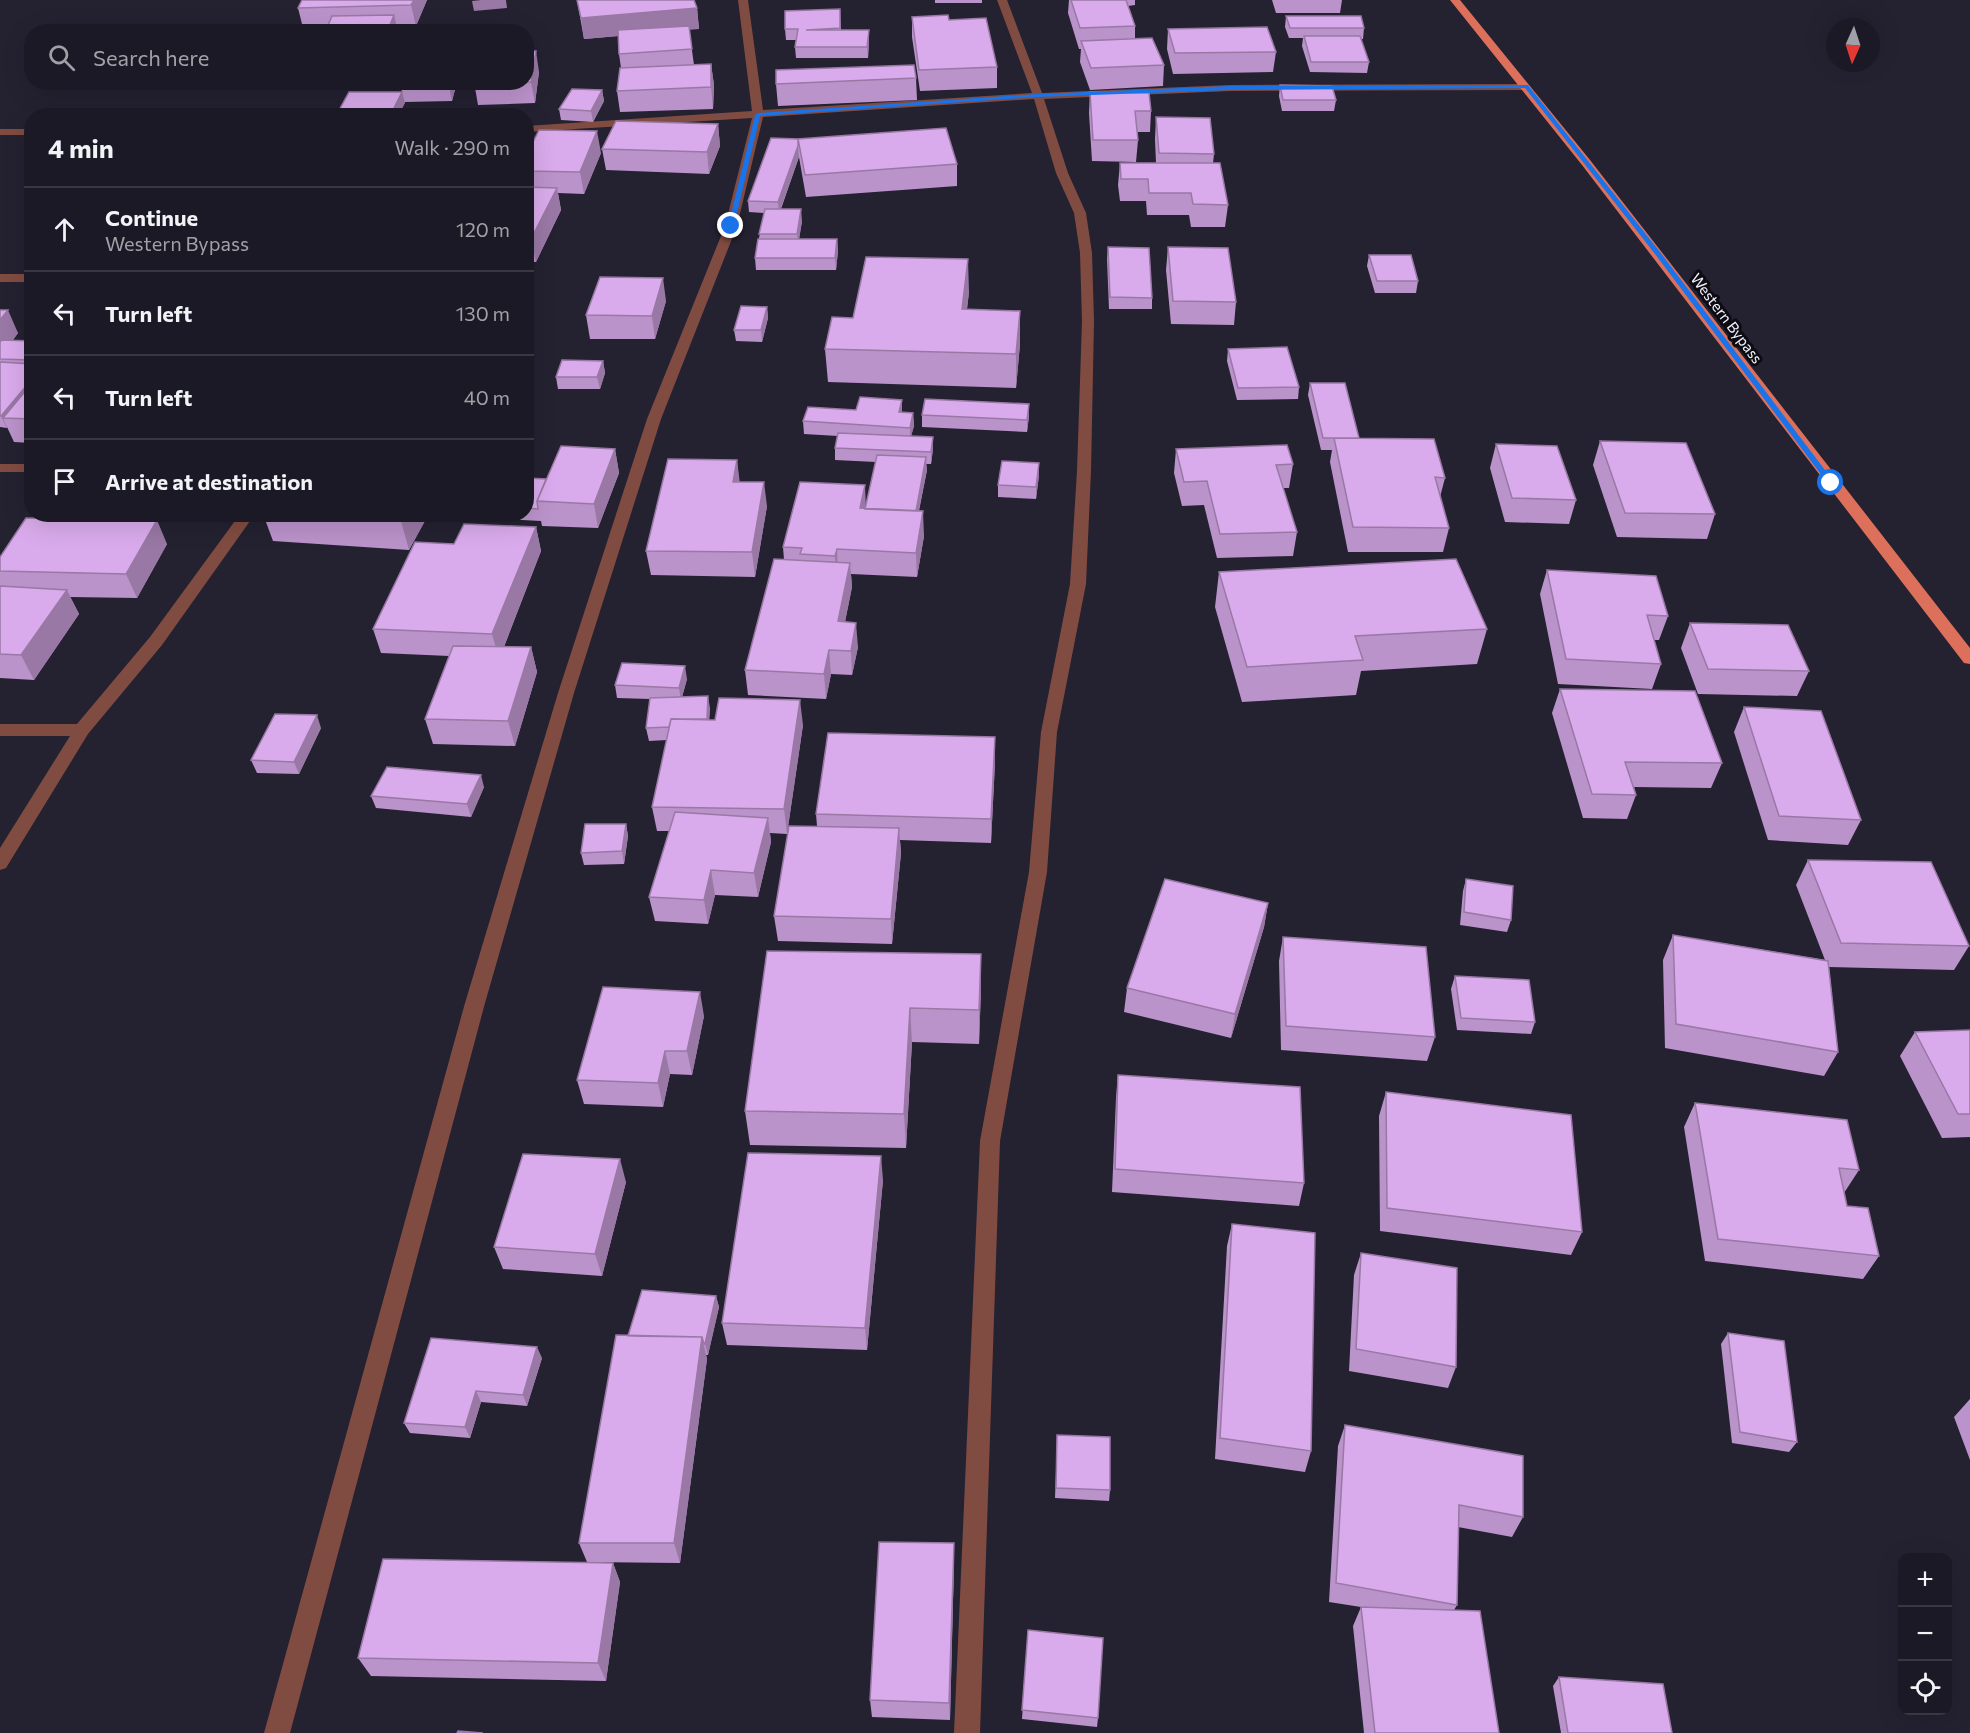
<!DOCTYPE html>
<html lang="en">
<head>
<meta charset="utf-8">
<style>
	body { margin:0; font-family:Commissioner,sans-serif; background:#24222d; color:#f1f3f6 }
	.controls { position:absolute; right:18px; bottom:18px; display:grid; overflow:hidden; border-radius:12px; box-shadow:0 6px 24px #0002 }
	.controls button { width:54px; height:54px; display:grid; place-items:center; padding:0; border:0; border-bottom:2px solid #393842; background:#1b1925; color:#f1f3f6; font:30px sans-serif }
	.compass { position:absolute; left:1826px; top:18px; width:54px; height:54px; border-radius:50%; background:#1b1925; box-shadow:0 6px 24px #0002; rotate:183deg }
	.stop { position:absolute; width:18px; height:18px; margin:-14px; border:4px solid #1a73e8; border-radius:50%; background:#fff }
	.stop.end { background:#1a73e8; border-color:#fff; box-shadow:0 2px 6px #0008 }
	.list { margin:0; padding:0; list-style:none }
	h2 { display:flex; justify-content:space-between; align-items:center; height:78px; margin:0; padding:0 24px; font-size:26px }
	h2 small { font-size:20px; font-weight:400; color:#a0a0a7 }
	.list li { display:grid; grid-template-columns:39px 1fr auto; gap:18px; align-items:center; box-sizing:border-box; height:84px; padding:0 24px; border-top:2px solid #393842 }
	.list b { display:block; font-size:22px; white-space:nowrap }
	.list p { margin:0; font-size:20px; white-space:nowrap; color:#a0a0a7 }
	.list em { font-size:20px; font-style:normal; color:#a0a0a7 }
	.icon { flex:none; width:33px; height:33px; fill:none; stroke:currentColor; stroke-width:2; stroke-linecap:round; stroke-linejoin:round }
	.map { position:relative; flex:none; width:1970px; height:1733px; overflow:hidden }
	.search { position:absolute; background:#1b1925; box-shadow:0 6px 24px #0002; left:24px; top:24px; width:510px; height:66px; display:flex; align-items:center; gap:15px; box-sizing:border-box; padding:0 21px; border-radius:24px; color:#a0a0a7; font-size:22px }
	.panel { position:absolute; background:#1b1925; box-shadow:0 6px 24px #0002; left:24px; top:108px; width:510px; height:414px; border-radius:24px }
	.map>svg:first-child { display:block }
	.lines { fill:none; stroke-linecap:round; stroke-linejoin:round }
	.minor { fill:#804c41; fill-rule:evenodd }
	.primary { fill:#dc705b; fill-rule:evenodd }
	.wall { fill:#bb93cb }
	.shaded-wall { fill:#9978a5 }
	.building { fill:#daabec; stroke:#9978a5; stroke-width:1.5 }
	.route { fill:#1a73e8 }
	.labels { text-anchor:middle; dominant-baseline:central; stroke-width:6; stroke-linejoin:round; paint-order:stroke }
	.far-street-label { font-size:15px; fill:#f3f2fd; stroke:#0d0c13 }
</style>
</head>
<body>
<div class="map">
<svg width="1970" height="1733" viewBox="0 0 1970 1733">
	<rect width="100%" height="100%" fill="#242131"/>
	<g class="lines">
		<!-- minor -->
		<path class="minor" d="M738,0H748L763,110L1032,93L997,0H1007L1042,93L1230,85L1526,84L1531,87L1526,90L1230,91L1044,99L1068,173L1086,213L1092,253L1094,321L1091,471L1086,584L1057,732L1047,872L1000,1141L980,1733H954L980,1141L1029,872L1041,732L1070,584L1077,471L1082,321L1080,253L1074,213L1056,173L1034,99L763,117L737,226L661,419L574,693L485,1003L290,1733H264L465,1003L558,693L647,419L725,226L752,118L526,132V126L752,111Z
			M0,129H32V135H0Z
			M0,274H32V282H0Z
			M0,464H32V472H0Z
			M240,514H255L162,645L88,734L6,868L0,870V848L70,736H0V724H77L150,637Z"/>
		<!-- primary -->
		<path class="primary" d="M1450,0H1460L1590,160L1970,648V664L1964,663L1582,165Z"/>
	</g>
	<!-- wall -->
	<path class="wall" d="M427,0L416,26H396L398,32L327,27L303,28L298,8Z
		M577,0L697,8L699,29H689L694,65L711,64L714,85L713,109L620,112L617,91L621,68L619,54L618,36L584,39Z
		M935,0H982V3H935Z
		M1069,0H1135V5L1128,6L1135,26V39L1164,65L1163,86L1090,90L1080,62L1081,49H1079L1068,13Z
		M1272,0H1342L1340,13H1276Z
		M840,9L841,30H869V41L868,58H796L795,47L796,40H786L785,29Z
		M1286,16L1364,28L1363,39H1361L1369,62L1367,73L1310,72L1302,46L1303,38H1289L1285,27Z
		M912,17L949,20L997,67V88L920,91L912,37Z
		M1168,29L1276,52L1273,72L1173,74L1167,49Z
		M526,51L539,72L535,103L478,105L474,82H526Z
		M916,78L917,100L778,106L776,84Z
		M400,82H457L452,101L405,102L398,116H339L338,112L402,92Z
		M1280,85L1336,100L1334,111H1282L1279,96Z
		M602,90L604,101L593,122L561,120L559,109Z
		M1090,92L1151,111L1150,132H1137L1138,140L1136,162L1092,161L1089,113Z
		M1156,117L1214,154L1213,163L1228,205L1225,227H1191L1189,215H1147L1146,201H1120L1118,185L1120,163H1156L1155,139Z
		M718,124L720,146L709,174L606,170L602,149Z
		M771,138L957,164V186L806,197L799,157L781,209L802,221L799,239H837L838,251L836,270H756L755,258L764,213L749,212L748,201Z
		M601,153L584,194L558,193L561,210L536,262H526V156Z
		M1108,247L1152,298V309H1109L1107,259Z
		M1168,247L1236,302L1234,325L1171,324L1166,270Z
		M1369,255L1418,281L1416,293H1375L1367,266Z
		M969,292L967,309L1020,344L1016,388L828,382L825,349L853,318Z
		M666,301L655,339H590L586,315Z
		M767,307L768,318L762,342L736,341L734,330Z
		M0,310L18,333L13,340L32,341V443L14,442L7,427V428L0,427Z
		M1228,349L1299,387L1298,399L1237,400L1227,361Z
		M603,361L605,373L600,389H558L556,377Z
		M1310,383L1359,438L1445,478L1440,497L1449,528L1443,552H1348L1330,462L1332,450H1321L1308,395Z
		M902,413H913L914,426L911,436L933,449L931,464H926L927,470L919,511L924,536L917,577L851,574L852,587L845,622L858,647L852,675L831,674L826,699L748,695L745,670L784,560L783,547L866,506L876,462L835,460V448L838,436L804,434L803,421Z
		M922,415L1029,416L1027,432L922,427Z
		M1600,441L1715,514L1707,539L1617,537L1593,465Z
		M1496,444L1576,500L1569,524L1505,522L1490,468Z
		M615,449L619,473L598,528L542,526L541,521L485,518V517L484,518L437,515V514H526V478L546,479Z
		M1176,449L1293,464L1289,488H1283L1297,532L1293,556L1217,558L1204,505L1182,506L1174,473Z
		M737,460L739,482L767,506L755,577L651,575L646,551Z
		M1039,463V475L1036,499L998,497V485Z
		M263,514H425L426,519L409,550L273,541Z
		M536,527L541,551L504,647H531L537,672L515,746L433,744L425,719L449,656L381,653L373,629L454,544Z
		M167,544L137,598L70,597L79,614L34,680L0,678V557Z
		M1547,570L1668,616L1659,640H1654L1661,664L1652,689L1558,684L1540,594Z
		M1219,572L1487,629L1477,664L1361,671L1356,695L1242,702L1215,607Z
		M1690,623L1809,671L1797,696L1698,694L1681,648Z
		M687,679L682,697L710,708L709,720L803,725L787,834L770,833L771,842L758,897L715,895L708,924L655,921L649,897L669,831H657L652,807L667,740L649,741L646,728L650,699L617,698L615,685Z
		M1560,689L1722,763L1711,788L1634,787L1636,795L1627,819L1583,818L1552,713Z
		M1744,707L1861,820L1848,845L1768,840L1734,732Z
		M321,728L299,774L257,773L251,760Z
		M995,762L991,843L900,840L901,853L892,944L778,941L774,916L817,826L816,814Z
		M484,787L471,817L376,808L371,796Z
		M626,824L628,836L624,864L584,865L581,853Z
		M1808,860L1969,946L1954,970L1829,967L1838,1052L1824,1076L1665,1048L1663,960L1673,935L1825,960L1796,885Z
		M1466,879L1511,920L1507,932L1460,925L1463,891Z
		M1268,903L1264,927L1231,1038L1124,1012L1127,988Z
		M1283,937L1435,1037L1427,1061L1281,1050L1279,961Z
		M767,951L981,989L979,1044L912,1042L906,1148L750,1145L745,1111Z
		M1455,976L1535,1022L1531,1034L1457,1030L1451,989Z
		M704,1016L692,1075L670,1074L663,1107L584,1104L577,1080Z
		M1970,1030V1137L1942,1138L1900,1056L1915,1032Z
		M1118,1075L1304,1183L1299,1206L1112,1192L1116,1098Z
		M1386,1092L1582,1232L1571,1255L1380,1231L1379,1116Z
		M1695,1103L1859,1170L1844,1193L1847,1206L1879,1256L1863,1279L1705,1261L1684,1127Z
		M883,1180L867,1350L727,1345L722,1323Z
		M626,1182L602,1276L503,1269L494,1247Z
		M1232,1224L1311,1451L1305,1472L1215,1459L1227,1246Z
		M1361,1253L1456,1367L1448,1388L1349,1371L1354,1275Z
		M716,1296L719,1307L708,1355H706L707,1359L680,1563L587,1562L579,1543L628,1336Z
		M1728,1333L1797,1442L1789,1452L1732,1443L1721,1344Z
		M542,1358L527,1406L481,1402L470,1438L410,1433L404,1423Z
		M1970,1399V1460L1954,1417Z
		M1345,1425L1523,1517L1512,1537L1458,1527L1457,1605L1454,1610L1499,1733H1364L1353,1626L1361,1607L1329,1602L1338,1446Z
		M1057,1445L1110,1490L1109,1501L1055,1498Z
		M954,1543V1562L950,1720L872,1717L870,1700Z
		M613,1563L620,1582L606,1681L371,1676L358,1658Z
		M1028,1630L1098,1718L1097,1727L1022,1719Z
		M1559,1677L1672,1733H1561L1553,1686Z"/>
	<!-- shaded-wall -->
	<path class="shaded-wall" d="M414,0H427L416,26L411,5Z
		M481,0H506L507,8L474,11L472,1Z
		M697,8L699,29L584,39L581,18Z
		M394,15L398,32H387Z
		M869,30V41L868,58L867,47Z
		M536,51L539,72L535,103L531,82Z
		M711,64L714,85L713,109L711,87Z
		M448,82H457L452,101Z
		M602,90L604,101L593,122L591,111Z
		M402,92L405,103L398,116H393L392,112Z
		M718,124L720,146L709,174L707,152Z
		M597,131L601,153L584,194L580,172Z
		M798,146L799,157L779,213L778,202Z
		M557,188L561,210L536,262L531,239Z
		M801,209L802,221L798,246L797,234Z
		M837,239L838,251L836,270L835,258Z
		M968,259L969,292L963,342L962,309Z
		M663,278L666,301L655,339L652,316Z
		M767,307L768,318L762,342L761,330Z
		M8,310L18,333L0,357V320Z
		M1020,311V344L1016,388V354Z
		M603,361L605,373L600,389L597,377Z
		M32,379V398L3,418L7,427V428L1,416Z
		M902,400V412L899,425V412Z
		M1029,404V416L1027,432V420Z
		M913,413L914,426L910,440V428Z
		M933,437V449L931,464V452Z
		M615,449L619,473L598,528L594,504Z
		M926,457L927,470L915,529V517Z
		M737,460L740,484L733,482Z
		M1039,463V475L1036,499V487Z
		M764,482L767,506L755,577L752,552Z
		M865,485L866,509L860,508Z
		M923,511L924,536L917,577L916,553Z
		M399,514H425L426,519L409,550Z
		M157,520L167,544L137,598L126,574Z
		M536,527L541,551L499,659L492,634Z
		M837,549L838,574L837,580L835,556Z
		M850,563L852,587L840,646L838,621Z
		M67,590L79,614L34,680L21,655Z
		M856,623L858,647L852,675L851,651Z
		M531,647L537,672L515,746L508,721Z
		M829,650L831,674L826,699L824,674Z
		M685,666L687,679L681,701L679,688Z
		M708,696L710,708L708,738L706,726Z
		M800,700L803,725L787,834L784,809Z
		M317,715L321,728L299,774L294,762Z
		M995,737V762L991,843V819Z
		M481,775L484,787L471,817L467,804Z
		M768,818L771,842L758,897L754,873Z
		M626,824L628,836L624,864L622,851Z
		M899,828L901,853L892,944L891,919Z
		M711,870L715,895L708,924L704,900Z
		M1268,903L1264,927L1231,1038L1235,1014Z
		M981,954V989L979,1044V1010Z
		M700,992L704,1016L692,1075L687,1051Z
		M910,1008L912,1042L906,1148L904,1114Z
		M665,1051L670,1074L663,1107L658,1083Z
		M881,1156L883,1180L867,1350L865,1328Z
		M620,1159L626,1182L602,1276L595,1254Z
		M716,1296L719,1307L708,1355L705,1344Z
		M702,1337L707,1359L680,1563L674,1543Z
		M537,1347L542,1358L527,1406L523,1395Z
		M476,1391L481,1402L470,1438L465,1427Z
		M954,1543V1562L950,1720L949,1703Z
		M613,1563L620,1582L606,1681L598,1663Z"/>
	<!-- building -->
	<path class="building" d="M302,0H414L411,5L298,8Z
		M577,0H694L697,8L581,18Z
		M1071,0H1126L1135,26L1080,28Z
		M840,9V28L806,30H869L867,47H795L798,29H785V11Z
		M394,15L387,32H325L332,16Z
		M948,15L949,20L986,18L997,67L919,70L912,17Z
		M1286,16H1361L1364,28H1290Z
		M689,26L692,49L619,54L618,30Z
		M1267,27L1276,52L1175,53L1168,29Z
		M1304,36H1360L1369,62H1311Z
		M1152,38L1164,65L1091,68L1081,41Z
		M526,51H536L531,82H526Z
		M711,64V87L617,91L620,68Z
		M914,65L916,78L776,84V70Z
		M474,82H512L473,84Z
		M1280,85L1332,86L1336,100H1283Z
		M572,89L602,90L591,111L559,109Z
		M349,92H402L392,112H338Z
		M1090,92L1149,93L1151,111H1135L1138,140H1093Z
		M1156,117L1210,118L1214,154L1159,153Z
		M616,121L718,124L707,152L602,149Z
		M946,128L957,164L805,175L798,139Z
		M539,130L597,131L580,172L526,171V156Z
		M771,138L798,139V146L778,202L748,201Z
		M1120,163H1220L1228,205L1193,204L1191,193H1149L1148,179H1121Z
		M526,187L557,188L531,239H526Z
		M765,209H801L797,234H759Z
		M758,239H837L835,258H755Z
		M1108,247L1149,248L1152,298L1110,297Z
		M1168,247L1228,248L1236,302L1173,301Z
		M1369,255H1411L1418,281H1377Z
		M866,257L968,259L962,309L1020,311L1016,354L825,349L832,317L853,318Z
		M600,277L663,278L652,316L586,315Z
		M741,306L767,307L761,330H734Z
		M0,310H8L0,320Z
		M2,340L32,341V360L0,359V342Z
		M1287,347L1299,387L1238,388L1228,349Z
		M562,360L603,361L597,377H556Z
		M0,362L32,364V379L1,416H0Z
		M32,383V419L3,418Z
		M1310,383H1345L1359,438H1323Z
		M860,397L902,400L899,412L913,413L910,428L803,421L808,407L856,410Z
		M925,399L1029,404L1027,420L922,415Z
		M838,433L933,437L931,452L835,448Z
		M1334,438L1434,439L1445,478L1435,477L1449,528L1353,527Z
		M1600,441L1686,443L1715,514L1625,513Z
		M1496,444L1557,446L1576,500L1512,498Z
		M1287,445L1293,464L1276,465L1297,532L1220,534L1207,481L1184,482L1176,449Z
		M561,446L615,449L594,504L537,501Z
		M877,455L926,457L916,511L865,509Z
		M668,459L737,460L733,482H764L752,552L646,551Z
		M1002,461L1039,463L1036,487L998,485Z
		M526,478L546,479L537,501L538,509L526,508Z
		M800,482L865,485L860,508L923,511L916,553L837,549L835,556L800,554L802,548L783,547Z
		M26,518L157,520L126,574L0,571V557Z
		M464,524L536,527L492,634L373,629L415,542L454,544Z
		M774,559L850,563L838,621L856,623L851,651L829,650L824,674L745,670Z
		M1456,559L1487,629L1355,636L1363,660L1247,667L1219,572Z
		M1547,570L1656,576L1668,616L1647,615L1661,664L1566,659Z
		M0,586L67,590L21,655L0,654Z
		M1690,623L1788,625L1809,671L1708,669Z
		M453,646L531,647L508,721L425,719Z
		M622,663L685,666L679,688L615,685Z
		M1560,689L1695,691L1722,763L1625,762L1636,795L1592,794Z
		M708,696L707,719H671L669,727L646,728L650,698Z
		M719,698L800,700L784,809L652,807L671,719L715,720Z
		M1744,707L1821,711L1861,820L1779,816Z
		M275,714L317,715L294,762L251,760Z
		M828,733L995,737L991,819L816,814Z
		M387,767L481,775L467,804L371,796Z
		M675,812L768,818L754,873L711,870L704,900L649,897Z
		M585,824H626L622,851L581,853Z
		M789,826L899,828L891,919L774,916Z
		M1808,860L1931,862L1969,946L1841,943Z
		M1165,879L1268,903L1235,1014L1127,988Z
		M1466,879L1513,886L1511,920L1464,912Z
		M1673,935L1828,961L1838,1052L1676,1024Z
		M1283,937L1426,947L1435,1037L1286,1026Z
		M767,951L981,954L979,1010L910,1008L904,1114L745,1111Z
		M1455,976L1529,980L1535,1022L1461,1018Z
		M603,987L700,992L687,1051H665L658,1083L577,1080Z
		M1970,1030V1114H1958L1915,1032Z
		M1118,1075L1300,1087L1304,1183L1115,1169Z
		M1386,1092L1571,1115L1582,1232L1387,1208Z
		M1695,1103L1847,1120L1859,1170L1839,1168L1847,1206L1868,1208L1879,1256L1718,1239Z
		M748,1153L881,1156L865,1328L722,1323Z
		M523,1154L620,1159L595,1254L494,1247Z
		M1232,1224L1315,1233L1311,1451L1220,1438Z
		M1361,1253L1457,1268L1456,1367L1356,1349Z
		M642,1290L716,1296L705,1344H704L702,1337L628,1336Z
		M1728,1333L1784,1341L1797,1442L1740,1432Z
		M616,1335L702,1337L674,1543H579Z
		M431,1338L537,1347L523,1395L476,1391L465,1427L404,1423Z
		M1345,1425L1523,1456V1517L1459,1505L1457,1605L1336,1583Z
		M1057,1435L1110,1437V1490L1056,1488Z
		M879,1542L954,1543L949,1703L870,1700Z
		M383,1559L613,1563L598,1663L358,1658Z
		M1361,1607L1480,1611L1499,1733H1375Z
		M1028,1630L1103,1638L1098,1718L1022,1710Z
		M1559,1677L1663,1684L1672,1733H1568Z
		M458,1731L483,1733H457Z"/>
	<!-- route -->
	<path class="route" d="M1528,85L1660,252L1834,482V485H1829L1655,254L1525,88L1230,90L1038,97L760,116L734,226L731,228L728,226L755,115L758,113L1038,94L1230,86Z"/>
	<g class="labels">
		<!-- far-street labels -->
		<g class="far-street-label">
			<text transform="translate(1727 318) rotate(53)">Western Bypass</text>
		</g>
	</g>
</svg>
<div class="controls">
<button>+</button>
<button>−</button>
<button><svg class="icon" aria-label="locate" viewBox="0 0 24 24"><circle cx="12" cy="12" r="6"/><path d="M12 2v4M12 18v4M2 12h4M18 12h4"/></svg></button>
</div>
<svg class="compass" viewBox="-18 -18 36 36"><path d="M0-13l5 13h-10z" fill="#e53935"/><path d="M0 13l5-13h-10z" fill="#a0a0a7"/></svg>
<div class="stop" style="left:1831px;top:483px"></div>
<div class="stop end" style="left:731px;top:226px"></div>
<div class="search"><svg class="icon" aria-label="search" viewBox="0 0 24 24"><circle cx="10" cy="10" r="6"/><path d="M15 15l6 6"/></svg>Search here</div>
<section class="panel">
<h2>4 min<small>Walk · 290 m</small></h2>
<ul class="list">
<li><svg class="icon" aria-label="ahead" viewBox="0 0 24 24"><path d="M12 20V5M6 11l6-6 6 6"/></svg><div><b>Continue</b><p>Western Bypass</p></div><em>120 m</em></li>
<li><svg class="icon" aria-label="left" viewBox="0 0 24 24"><path d="M17 20v-9H6M10 6l-5 5 5 5"/></svg><div><b>Turn left</b></div><em>130 m</em></li>
<li><svg class="icon" aria-label="left" viewBox="0 0 24 24"><path d="M17 20v-9H6M10 6l-5 5 5 5"/></svg><div><b>Turn left</b></div><em>40 m</em></li>
<li><svg class="icon" aria-label="arrive" viewBox="0 0 24 24"><path d="M6 21V4h12l-3 4 3 4H6"/></svg><div><b>Arrive at destination</b></div></li>
</ul>
</section>
</div>
</body>
</html>
